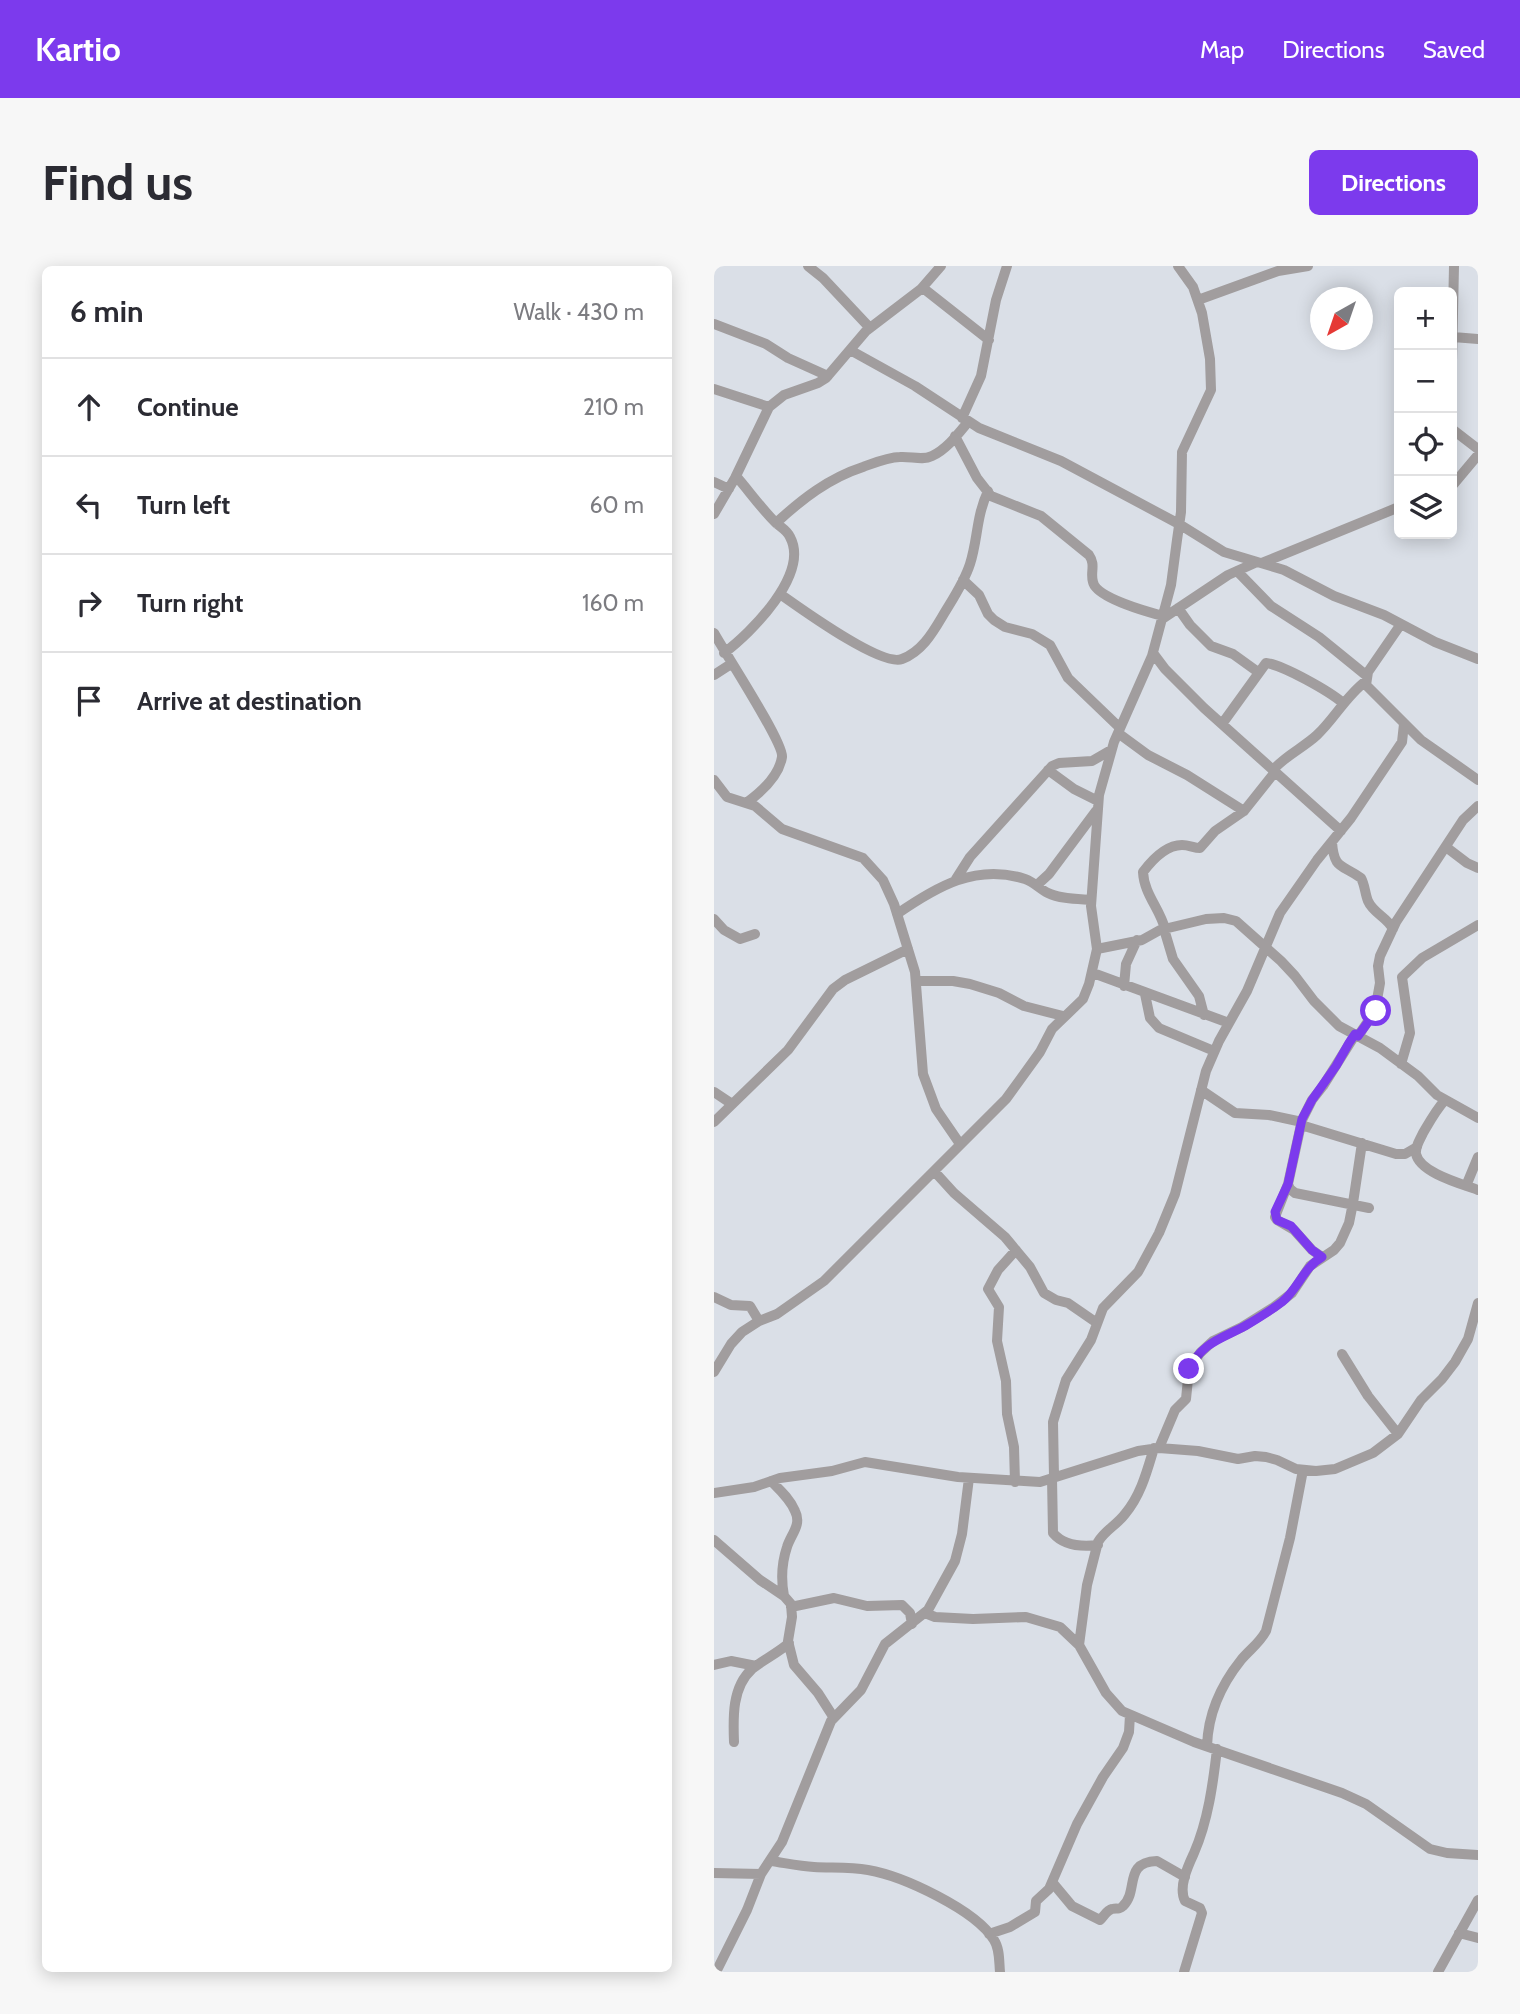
<!DOCTYPE html>
<html lang="en">
<head>
<meta charset="utf-8">
<style>
	body { margin:0; font-family:Cabin,sans-serif; background:#f7f7f7; color:#2b2b33 }
	.controls { position:absolute; right:21px; top:21px; display:grid; overflow:hidden; border-radius:10px; box-shadow:0 4px 18px #0003 }
	.controls button { width:63px; height:63px; display:grid; place-items:center; padding:0; border:0; border-bottom:2px solid #e1e1e2; background:#fff; color:#2b2b33; font:35px sans-serif }
	.compass { position:absolute; left:596px; top:21px; width:63px; height:63px; border-radius:50%; background:#fff; box-shadow:0 4px 18px #0003; rotate:220deg }
	.stop { position:absolute; width:21px; height:21px; margin:-16px; border:5px solid #7c3aed; border-radius:50%; background:#fff }
	.stop.end { background:#7c3aed; border-color:#fff; box-shadow:0 2px 7px #0008 }
	.list { margin:0; padding:0; list-style:none }
	h2 { display:flex; justify-content:space-between; align-items:center; height:91px; margin:0; padding:0 28px; font-size:30px }
	h2 small { font-size:23px; font-weight:400; color:#7c7c81 }
	.list li { display:grid; grid-template-columns:46px 1fr auto; gap:21px; align-items:center; box-sizing:border-box; height:98px; padding:0 28px; border-top:2px solid #e1e1e2 }
	.list b { display:block; font-size:26px; white-space:nowrap }
	.list em { font-size:23px; font-style:normal; color:#7c7c81 }
	.icon { flex:none; width:38px; height:38px; fill:none; stroke:currentColor; stroke-width:2; stroke-linecap:round; stroke-linejoin:round }
	.map { position:relative; flex:none; width:764px; height:1706px; overflow:hidden; border-radius:10px }
	header { display:flex; align-items:center; gap:42px; box-sizing:border-box; height:98px; padding:0 35px; background:#7c3aed; color:#fff }
	header strong { font-size:33px }
	nav { display:flex; gap:38px; margin-inline-start:auto; font-size:24px }
	.intro { display:flex; align-items:center; justify-content:space-between; box-sizing:border-box; height:168px; padding:0 42px }
	h1 { margin:0; font-size:49px }
	.button { padding:18px 32px; border-radius:10px; background:#7c3aed; color:#fff; font-size:24px; font-weight:700 }
	main { display:flex; gap:42px; padding:0 42px }
	aside { flex:1; background:#fff; border-radius:10px; box-shadow:0 4px 18px #0003 }
	.map>svg:first-child { display:block }
	.lines { fill:none; stroke-linecap:round; stroke-linejoin:round }
	.minor { stroke:#a19d9e; stroke-width:10 }
	.route { stroke:#7c3aed; stroke-width:9 }
</style>
</head>
<body>
<header>
<strong>Kartio</strong>
<nav><a>Map</a><a>Directions</a><a>Saved</a></nav>
</header>
<div class="intro"><h1>Find us</h1><a class="button">Directions</a></div>
<main>
<aside>
<h2>6 min<small>Walk · 430 m</small></h2>
<ul class="list">
<li><svg class="icon" aria-label="ahead" viewBox="0 0 24 24"><path d="M12 20V5M6 11l6-6 6 6"/></svg><div><b>Continue</b></div><em>210 m</em></li>
<li><svg class="icon" aria-label="left" viewBox="0 0 24 24"><path d="M17 20v-9H6M10 6l-5 5 5 5"/></svg><div><b>Turn left</b></div><em>60 m</em></li>
<li><svg class="icon" aria-label="right" viewBox="0 0 24 24"><path d="M7 20v-9h11M14 6l5 5-5 5"/></svg><div><b>Turn right</b></div><em>160 m</em></li>
<li><svg class="icon" aria-label="arrive" viewBox="0 0 24 24"><path d="M6 21V4h12l-3 4 3 4H6"/></svg><div><b>Arrive at destination</b></div></li>
</ul>
</aside>
<div class="map">
<svg width="764" height="1706" viewBox="0 0 764 1706">
	<rect width="100%" height="100%" fill="#dadfe7"/>
	<g class="lines">
		<!-- minor -->
		<path class="minor" d="M94,0L109,12L156,62
			M209,22L275,74
			M484,34L564,5L594,0
			M0,58L52,78L74,92L114,110
			M739,71L764,73
			M136,84L201,120L265,162L347,195L465,258L510,286L570,304L620,330L670,349L721,376L764,393
			M738,95L740,0
			M0,123L55,141
			M248,152L267,110L282,34L293,0
			M738,163L764,183
			M241,170L263,212L277,230L327,250L375,289C382,299 376,306 379,316C382,332 434,346 449,350
			M0,216L15,223
			M738,220L764,189
			M0,248L21,212L55,141L70,129L104,117L112,112L152,65L207,23L227,0
			M62,257C88,233 115,212 149,201C160,197 174,191 186,191C197,190 208,195 218,190C233,183 244,168 254,156
			M548,297L685,241
			M523,305L557,340L605,371L653,410
			M249,314L265,329L274,348L280,354L291,361L318,368L336,379L354,412L406,462
			M66,328C86,342 167,401 188,393C207,386 218,368 228,351C238,334 250,317 256,298C264,273 262,251 274,225
			M464,342L476,359L497,380L519,388L544,406
			M448,353L514,309L543,296
			M687,358L654,406L652,419L707,474L764,514
			M0,367C11,387 70,477 68,491C65,510 46,527 32,537
			M10,387C37,367 96,308 76,271C73,264 66,261 61,256C47,242 35,225 22,210
			M439,387L451,403L490,442L627,565
			M0,409L17,398
			M508,458L552,397C569,399 615,425 629,437
			M404,467L434,489L473,509L530,545
			M334,504L360,523L384,535
			M559,504C572,489 589,482 603,469C621,452 632,430 652,415
			M0,514L13,531L41,540L68,563L149,592L169,614L180,638L201,706L209,808L222,843L246,878
			M618,576C620,604 628,598 647,612C651,619 651,628 654,635C659,647 673,651 679,663
			M732,581L753,597L764,602
			M242,613L256,591L338,500L345,497L378,495L397,484
			M323,619L335,608L382,545
			M183,648C222,621 262,597 311,613C320,616 326,623 334,627C346,633 364,633 377,634
			M0,653L10,664L26,673L41,668
			M450,663L459,693L485,730L490,749
			M451,663C446,643 430,628 429,606C438,594 452,579 468,579C475,579 480,582 486,582L501,565L530,545L561,506
			M383,683L428,674L446,664L492,653L510,652L522,655L567,695L581,710L600,735L625,760L666,782L704,810L723,829L764,852
			M379,707L515,757
			M202,715H239L256,718L285,727L310,740L349,750
			M410,720L412,698L423,674
			M431,728L436,752L445,762L500,785
			M641,769L609,820L598,834L588,854L574,918L576,923L581,927L655,942
			M644,770L661,745L666,717L664,700L666,690L682,656L749,554L764,540
			M687,798L696,767L688,711L708,692L764,659
			M487,824L521,847L555,849L588,856
			M0,826L18,838
			M731,834C722,844 716,855 709,867C706,874 701,880 702,888C706,907 748,918 764,924
			M0,856L74,784L119,723L131,714L194,683
			M587,859L682,888H691L703,881
			M220,905L240,927L291,971L316,1001L330,1027L342,1034L354,1037L383,1057
			M574,918L561,951L563,954L580,964L598,984L608,991
			M752,920L764,891
			M639,937L648,877
			M0,1031L17,1039L36,1040L45,1055
			M628,1088L654,1130L684,1168
			M0,1106L17,1078L28,1066L45,1055L63,1048L110,1015L292,833L326,786L338,763L369,733L375,718L383,683L377,640L385,529L400,476L438,390L457,319L463,274L467,246L468,186L497,124L496,93L488,47L479,21L464,0
			M445,1182L461,1144L472,1133L475,1103L486,1087L499,1075L528,1061L560,1041L578,1027L596,1000L620,984L626,977L635,957L639,937
			M340,1211L339,1156L352,1114L377,1074L389,1042L424,1006L445,967L461,928L492,805L505,775L533,725L566,647L603,594L637,552L688,476L690,458
			M338,1212L339,1267C350,1280 368,1281 384,1279
			M57,1215C66,1224 76,1233 81,1245C88,1259 77,1268 73,1281C68,1296 67,1314 70,1330
			M301,1216L300,1181L293,1148L292,1115L283,1075L285,1041L274,1023L284,1004L302,984
			M0,1227L40,1221L66,1212L118,1205L151,1196L244,1211L326,1216L424,1185L445,1182L484,1185L524,1193L541,1190L552,1191L563,1194L582,1203L602,1205L621,1203L659,1187L684,1168L707,1134L728,1113L741,1096L754,1073L764,1037
			M0,1274L46,1314L70,1330L77,1338L78,1351L74,1375L80,1399L104,1427L120,1452
			M77,1341L120,1332L153,1340L188,1339L196,1347L198,1358
			M211,1347L221,1351L259,1353L312,1351L346,1361L365,1379L392,1427L408,1445L480,1476L628,1527L652,1538L716,1583L733,1587L764,1589
			M365,1379L373,1319L384,1276C391,1264 403,1259 411,1248C427,1229 433,1205 440,1182
			M0,1399L17,1395L42,1400
			M20,1476C19,1451 18,1421 38,1403C50,1393 64,1387 75,1377
			M493,1480C494,1449 507,1419 527,1394C535,1384 545,1378 552,1365L576,1272L589,1204
			M57,1595C71,1597 86,1600 100,1601C118,1602 136,1601 154,1604C189,1610 262,1644 280,1674C286,1683 285,1696 286,1706
			M0,1607L47,1608
			M338,1616L358,1640L386,1654C390,1650 393,1644 398,1643C406,1641 403,1645 409,1640C425,1625 409,1596 443,1595L471,1611
			M745,1667L764,1672
			M275,1668L296,1661L321,1646L322,1635L335,1623L363,1558L389,1511L409,1482L415,1466L416,1449
			M2,1706L33,1644L47,1608L68,1576L117,1455L147,1424L171,1378L214,1344L241,1295L248,1268L255,1212
			M470,1706L488,1647L486,1642L471,1635C464,1621 474,1600 480,1587C494,1555 499,1518 503,1483
			M724,1706L764,1634"/>
	</g>
	<g class="lines">
		<!-- route -->
		<path class="route" d="M475,1103C489,1076 507,1073 531,1060C543,1053 556,1045 568,1036C584,1023 590,1001 608,991L598,984L577,960L563,954L561,946L574,918L588,853L598,834L622,800L635,777L641,768L644,770L662,745"/>
	</g>
</svg>
<div class="controls">
<button>+</button>
<button>−</button>
<button><svg class="icon" aria-label="locate" viewBox="0 0 24 24"><circle cx="12" cy="12" r="6"/><path d="M12 2v4M12 18v4M2 12h4M18 12h4"/></svg></button>
<button><svg class="icon" aria-label="layers" viewBox="0 0 24 24"><path d="M12 4l9 5-9 5-9-5zM3 14l9 5 9-5"/></svg></button>
</div>
<svg class="compass" viewBox="-18 -18 36 36"><path d="M0-13l5 13h-10z" fill="#e53935"/><path d="M0 13l5-13h-10z" fill="#7c7c81"/></svg>
<div class="stop" style="left:662px;top:745px"></div>
<div class="stop end" style="left:475px;top:1103px"></div>
</div>
</main>
</body>
</html>
